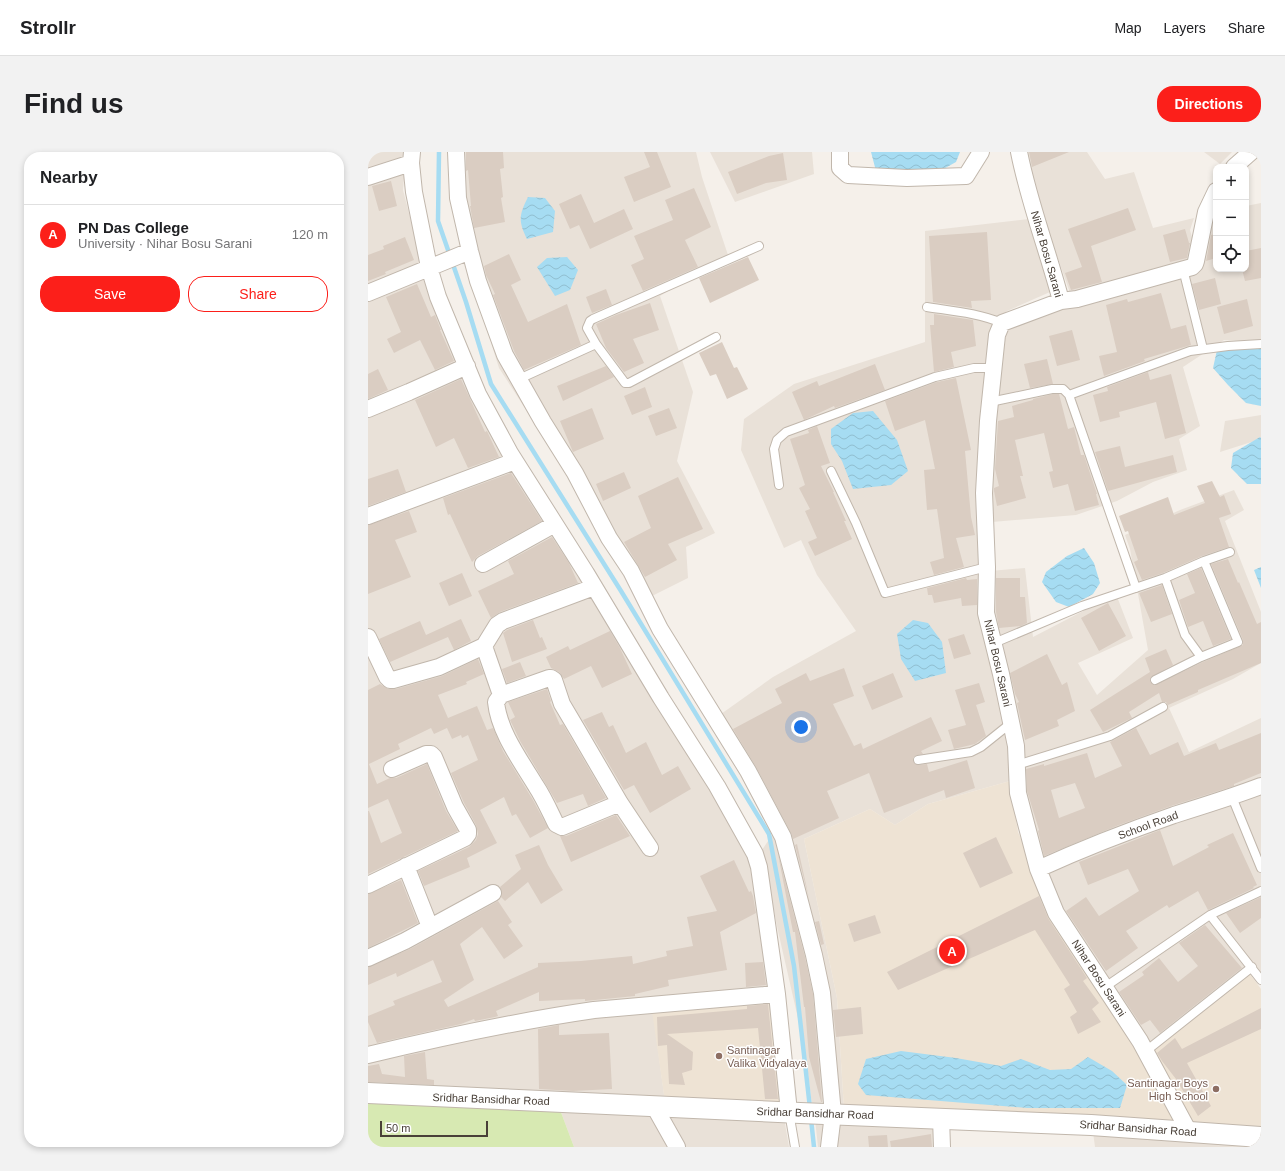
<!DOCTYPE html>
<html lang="en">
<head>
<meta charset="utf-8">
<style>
	body { margin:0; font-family:Arial,sans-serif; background:#f2f2f2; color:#202124 }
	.controls { position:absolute; right:12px; top:12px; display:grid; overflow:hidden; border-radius:8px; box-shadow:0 2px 6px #0003 }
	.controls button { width:36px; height:36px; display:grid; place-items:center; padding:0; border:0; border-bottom:1px solid #e0e0e0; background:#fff; color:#202124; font:20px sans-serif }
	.scale { position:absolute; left:12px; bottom:10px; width:108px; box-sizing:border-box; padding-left:4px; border:2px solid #494038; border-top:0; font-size:11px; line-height:14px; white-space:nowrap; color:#494038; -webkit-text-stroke:3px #fff; paint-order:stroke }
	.you { position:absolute; left:433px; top:575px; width:14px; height:14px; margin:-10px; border:3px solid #fff; border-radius:50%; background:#1a73e8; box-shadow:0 0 0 6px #1a73e833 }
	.badge { display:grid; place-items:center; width:26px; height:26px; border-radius:50%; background:#fc1f1a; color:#fff; font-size:13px; font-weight:700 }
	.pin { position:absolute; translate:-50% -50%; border:2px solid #fff; box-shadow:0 1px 4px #0006 }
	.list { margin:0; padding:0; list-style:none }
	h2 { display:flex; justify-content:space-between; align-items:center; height:52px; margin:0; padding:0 16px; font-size:17px }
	h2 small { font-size:13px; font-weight:400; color:#757577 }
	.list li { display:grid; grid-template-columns:26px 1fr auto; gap:12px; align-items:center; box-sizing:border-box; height:60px; padding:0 16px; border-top:1px solid #e0e0e0 }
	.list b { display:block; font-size:15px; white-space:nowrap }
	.list p { margin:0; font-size:13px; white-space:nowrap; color:#757577 }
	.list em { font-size:13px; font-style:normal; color:#757577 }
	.actions { display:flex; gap:8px; padding:12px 16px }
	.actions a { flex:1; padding:9px 0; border:1px solid #fc1f1a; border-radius:16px; text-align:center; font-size:14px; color:#fc1f1a }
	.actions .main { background:#fc1f1a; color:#fff }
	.icon { flex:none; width:22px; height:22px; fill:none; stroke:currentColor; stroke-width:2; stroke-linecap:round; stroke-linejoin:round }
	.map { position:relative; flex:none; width:893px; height:995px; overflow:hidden; border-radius:16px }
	header { display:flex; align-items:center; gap:24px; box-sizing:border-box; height:56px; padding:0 20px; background:#fff; border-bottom:1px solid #e0e0e0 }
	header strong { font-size:19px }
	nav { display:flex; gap:22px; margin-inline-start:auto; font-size:14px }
	.intro { display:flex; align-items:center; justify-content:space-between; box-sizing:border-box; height:96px; padding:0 24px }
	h1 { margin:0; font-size:28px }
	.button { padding:10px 18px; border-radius:16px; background:#fc1f1a; color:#fff; font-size:14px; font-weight:700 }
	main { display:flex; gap:24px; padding:0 24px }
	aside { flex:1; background:#fff; border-radius:16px; box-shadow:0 2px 6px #0003 }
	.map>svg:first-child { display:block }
	.residential { fill:#e9e1d8 }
	.education { fill:#eee3d4 }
	.green { fill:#d7e9b2 }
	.water { fill:url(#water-waves) }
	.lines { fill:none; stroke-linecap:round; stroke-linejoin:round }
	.stream { stroke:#a6dcf2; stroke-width:4.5 }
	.building { fill:#dacdc2; fill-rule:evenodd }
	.service-casing { stroke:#c1b7ac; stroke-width:10 }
	.minor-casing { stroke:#c1b7ac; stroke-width:18 }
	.tertiary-casing { stroke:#c1b7ac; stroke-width:22 }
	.service { stroke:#fff; stroke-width:8 }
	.minor { stroke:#fff; stroke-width:16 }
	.tertiary { stroke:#fff; stroke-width:20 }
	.education-dot { fill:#8d6e63; stroke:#fff; stroke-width:1.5 }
	.labels { text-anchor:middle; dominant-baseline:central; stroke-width:3; stroke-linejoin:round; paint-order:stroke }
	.street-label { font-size:11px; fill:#494038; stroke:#fff }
	.education-label { font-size:11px; fill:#785e54; stroke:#fff; text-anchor:start }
</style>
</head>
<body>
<header>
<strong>Strollr</strong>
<nav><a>Map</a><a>Layers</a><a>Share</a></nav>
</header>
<div class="intro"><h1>Find us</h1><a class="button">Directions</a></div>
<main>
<aside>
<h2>Nearby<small></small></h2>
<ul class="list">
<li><span class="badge">A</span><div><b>PN Das College</b><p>University · Nihar Bosu Sarani</p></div><em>120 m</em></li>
</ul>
<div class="actions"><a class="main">Save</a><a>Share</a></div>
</aside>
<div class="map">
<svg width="893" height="995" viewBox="0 0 893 995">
	<defs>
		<pattern id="water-waves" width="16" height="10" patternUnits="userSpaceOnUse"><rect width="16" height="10" fill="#a6dcf2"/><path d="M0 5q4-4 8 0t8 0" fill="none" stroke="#90bed0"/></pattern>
	</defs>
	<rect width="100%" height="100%" fill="#f5f0ea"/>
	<!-- residential -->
	<path class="residential" d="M0,0H38L35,38L62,143L105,241L364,673L389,719L403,836L283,845L297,950L0,941Z
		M86,0H328L334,25L360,103L292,144L325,240L309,309L347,381L318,395L320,426L280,446L131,216L98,111Z
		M342,0H444L446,22L367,50Z
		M650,0H719L737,27L766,20L785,76L826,66L822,78L832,114L842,61L848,60V117H878V54L893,51V190L856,188L815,215L832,274L811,287L819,318L785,330L749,349L708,363L624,370L618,278L631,180L701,150V138L662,27Z
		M836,0H864L852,12Z
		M661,67L676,109L682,140L639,159L624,173L614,244L611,331L617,484L639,584L641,626L642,563L626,489L622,419L657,416L665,485L748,442L765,486L710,511L729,543L780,498L762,397L757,383L812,358L866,338L876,358L857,369L893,460V511L865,527L801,556L821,600L893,566V632L853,646L670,717L641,647L642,629L560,652L527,673L502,657L436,687L469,846L476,957L444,953L437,897L410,779L394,698L404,683L369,617L346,567L405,525L488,479L449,423L433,388L416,396L373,298L376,267L426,232L557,190V79Z
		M893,263V287L852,300L857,269Z
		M893,641V832L882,818V822L782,900L685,752L680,715Z
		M191,955L280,956L301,995H206Z
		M295,959L416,966L421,995H312Z
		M447,967L565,974L569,995H450Z
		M725,980L893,990V995H727Z"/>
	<!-- education -->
	<path class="education" d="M642,629L650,680L681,753L797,943L812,971L476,957L469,846L436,687L502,657L527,673L560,652Z
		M882,822L893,837V979L823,974L782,900Z
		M406,845L415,954L297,950L284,859Z"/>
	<!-- green -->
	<path class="green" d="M0,944L191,955L206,995H0Z"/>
	<!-- water -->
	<path class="water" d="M503,0H592L588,10L570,20L509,23Z
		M160,45L177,46L187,59L185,80L159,87C150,69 151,63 160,45Z
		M199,105L210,118L202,138L187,144L169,115L179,106Z
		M893,195V254L878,251L860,233L845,216L849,198Z
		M505,259L529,288L540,319L523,333L485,337L474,309L463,292V277L485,261Z
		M892,285L893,286V332H879L863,316L865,301Z
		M716,396L726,411L732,431L725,442L701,455L688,450L674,430L678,420L699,404Z
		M893,415V436L886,418Z
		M545,468L560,471L574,490L578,521L547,529L533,507L529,482Z
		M533,899L588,906L633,914L653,907L682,918L703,917L720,905L744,919L759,933L752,956H659L498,943L490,932L498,907Z"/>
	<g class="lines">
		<!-- stream -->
		<path class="stream" d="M71,0L70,69L98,150L123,232L253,439L401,682L426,814L442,956
			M443,967L446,995"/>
	</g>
	<!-- building -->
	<path class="building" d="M98,0H135L136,16L132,17L135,45L133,46L137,70L106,76L102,54H103L100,18L98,19Z
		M276,0H289L303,35L266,50L256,25L282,15Z
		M661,0H701L664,15Z
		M415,1L419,28L398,31L369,42L360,20L401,4Z
		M23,29L29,54L11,59L4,34Z
		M326,36L343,75L317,88L330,115L275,139L263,113L276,107L266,84L305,68L297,48Z
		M213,42L226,71L256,57L265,77L222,97L211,73L202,77L191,52Z
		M760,56L768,78L723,94L734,130L703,138L697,121L714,115L700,77Z
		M817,77L821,91H822L819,106L802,110L795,83Z
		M619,80L623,148L603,149L604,156L565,150L561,84Z
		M848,82V106L838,109L843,83Z
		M37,85L46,108L17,120L18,122L0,129V103L16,97L15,94Z
		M893,96V126L877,129L874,117H878V99Z
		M141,102L153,128L143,133L160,170L199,152L213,193L156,218L146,199L125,143L127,142L118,123L116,114Z
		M380,105L391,128L342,151L331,126Z
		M847,126L853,152L831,158L824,132Z
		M49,132L63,165L67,163L73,178H72L86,209L67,218L52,188L26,201L19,187L33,180L18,145Z
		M238,137L244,153L224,161L218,145Z
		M793,141L803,177L818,173L823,193L776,207L777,209L736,224L731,204L749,200L738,153L759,147L760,150Z
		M879,147L885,174L856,182L849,155Z
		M282,151L291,178L265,187L276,211L256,220L238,196L228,172L248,163Z
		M566,162L605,168L608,194L583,200L586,215L566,220L562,173H566Z
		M704,178L712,208L689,214L681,184Z
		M354,190L366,216L369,215L380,237L359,247L348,222L342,224L331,201Z
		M679,207L685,232L662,236L656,212Z
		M507,212L517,238L467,256L466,254L436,268L424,240L449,229L451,234Z
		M238,214L246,225L195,249L189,234Z
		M10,217L20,238L0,247V222Z
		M780,220L782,228L803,222L818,281L797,287L788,250L751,260L752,265L732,270L725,243L740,239L739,235Z
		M588,226L603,298L597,299L603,365L607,383L588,386L596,415L566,423L562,410L576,406L569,357L559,358L556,318L567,317L557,268L527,279L517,249L569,230Z
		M93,227L117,280L119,279L131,305L100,316L86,286L68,295L47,248Z
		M277,235L284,255L264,263L256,244Z
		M685,242H691L700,277L706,275L713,303H716L729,342H728L731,353L707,359L700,332L685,336L681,320L685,319L676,281L647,288L655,324H652L658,346L629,354L626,339V336L631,334L627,317L630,269L646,265L644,254L665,248V247Z
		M224,256L236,287L205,300L192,269Z
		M301,256L309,276L288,284L280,264Z
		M449,274L462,311L453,314L466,340H465L478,369H476L484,387L447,404L440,390L449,386L437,359L442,357L431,336L437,333L422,287L441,281L440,278Z
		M752,294L757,315L805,303L809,320L740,339L727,300Z
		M30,317L38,340L0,354V327Z
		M256,320L263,336L235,349L228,332Z
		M143,321L174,369L110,404L104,410L82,362L80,363L75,346Z
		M310,325L335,377L300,392L309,408L277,425L256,390L283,376L270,344Z
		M844,329L852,345L856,343L863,362L851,366L861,395L834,404L795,421L774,428L766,410L770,408L760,379L757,380L751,364L800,345L806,363L837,351L829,334Z
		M41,359L49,380L27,388L43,425L0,442V373Z
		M184,385L201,411L210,431L132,460L123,466L110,439L146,422L140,409Z
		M860,407L870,431L871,430L889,472L893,470V511L830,538V540L800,553L798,550H794L791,541L761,560L764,566L735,580L722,558L782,520L777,506L798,497L805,513L783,525L782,530L787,533L835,510L875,493V488L843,412Z
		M833,416L863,487L845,494L835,469L820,475L811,448L827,441L819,422Z
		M94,421L104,444L81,454L71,431Z
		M598,426L599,428L609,427V453L594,454L593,446L566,451L564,443H560L559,436Z
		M628,426H652V445H657L659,471L653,474L631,476L628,460Z
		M794,433L804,462L783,470L771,441Z
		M740,451L758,484L731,499L713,466Z
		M93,467L103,489L86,498L80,485L22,510L11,487L52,469L58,483Z
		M165,468L172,486L174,485L179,497L144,510L135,481L139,478Z
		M242,479L252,496L264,522L234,536L223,514L196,527L191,520L183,516L178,505L200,494L202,498Z
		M596,482L603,502L586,507L580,487Z
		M679,502L694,533L699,530L707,559L689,568L691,574L657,588L649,551L651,550L647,542L642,521Z
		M110,507L116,522L98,530L99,532L70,543L80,566L109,554L119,578L125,576L135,599L165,648L180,676L162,686L148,662L144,664L136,645L112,658L129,691L99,706L102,715L56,734L50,719L101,695L108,688L110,682L108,673L96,651L83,621L110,608L100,583L94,586L93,583L84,587L79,576L66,582L63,576L30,592L32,597L1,612L9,632L22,626H28L59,612L78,659L90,679L0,722V659H1L13,691L34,681L20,647L0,656V538L12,532L20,537H28L74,524Z
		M152,510L158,524L139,531L134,517Z
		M476,516L486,544L465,552L486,594L493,591L495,597L563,565L574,589L553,599L555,602L547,604L545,606L546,611L550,613L559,612L561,620L599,608L607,636L578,646L576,638L516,661L501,621L459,639L471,666L425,687L423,681L388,615L365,577L414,551L407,537L438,521L442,529Z
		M525,521L535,545L504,558L494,534Z
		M611,531L617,550L608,553L618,584L607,592L586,597L580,578L598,573L587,538Z
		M179,537L183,549L182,550L192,573L195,572L238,646L220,654L215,642L189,651L152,589L142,568L147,565L140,550Z
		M234,560L241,575L245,573L258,601L278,590L294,623L310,614L323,637L282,661L266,633L256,638L215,568Z
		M768,576L782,603L810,590L816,604L848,591L851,598L893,581V621L866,632V634L803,654L751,673L676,704L670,679L671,678L659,639L658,617L676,612V614L719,601L727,626L754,614L742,590ZM707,631L717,656L691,666L683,638Z
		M248,663L262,684L203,710L192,684H198Z
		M792,678L805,714L841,695L839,693L865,681L889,733L885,735L886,736L840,758L830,739L801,756L799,753L758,779L770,796L738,819L698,759L718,745L731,764L771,739L760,717L720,733L711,710Z
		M628,685L645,721L612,736L595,701Z
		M429,692L441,746L427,693Z
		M171,693L180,713L195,738L173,752L160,730L137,749L133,745L134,741L132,735L153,717L147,703Z
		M410,702L437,805L445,842L454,950H453L441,905L437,855H436L427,780H425Z
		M366,708L381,740L383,739L385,744L388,761L352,780L359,818L300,828L301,834L267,842V844L217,849V847L171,849V840L128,859L130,864L127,865L107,869L106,867L93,872L9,891L0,870V864L27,853L25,849L74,830L65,808L29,825L28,821L0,833V815L42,797L130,749L144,770L140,773L155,794L136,807L114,775L92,792L106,828L76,848L80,855L170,815V811L213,809L264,804L265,812L299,804L298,799L325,794L319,765L349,759L332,724Z
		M33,728L50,771L0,796V742Z
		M671,744L680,766L719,826L715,829L731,851L724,857L733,870L710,882L702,865L709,860L696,837L702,833L667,778L530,838L519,820Z
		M893,745V766L872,781L858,761Z
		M507,763L513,781L486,790L480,772Z
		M451,769L456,792L453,793L447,770Z
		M837,773L874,816L792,881L782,868L773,873L751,840L776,823L774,820L791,806L810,830L830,814L811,791Z
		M395,810L398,833L378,835L377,811Z
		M400,852L410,947H397L390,876L299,882L325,900L324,918L314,921L317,933L301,932L299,893L290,894L289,865L379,857V854Z
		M493,855L495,882L468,885L465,858Z
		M893,856V877L819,911L843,954L830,964L808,927L794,909L789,901L807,886L814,897Z
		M191,873V883L241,881L244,937L205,939L171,937L170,877Z
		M57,900L59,927L66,928V933L0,930V914L11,912L14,922L37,925L36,904Z
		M563,982L564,995H523L522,989Z
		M519,983L520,995H501L500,984Z"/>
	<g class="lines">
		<defs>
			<path id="service" d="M815,117L835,197
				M559,155C585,159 610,161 634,171
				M228,192L257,231H261L348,185
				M151,227L228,192L219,176L222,169L225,167L391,94
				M622,250L684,237H695L701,243
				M463,319L488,371L517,441L619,415
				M411,333L406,297L409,288L418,280L567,225L606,216H625
				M797,426L817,483L833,505
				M768,436L701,243L822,199L860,194L893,192
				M626,491L714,454L797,426L836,409L862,400
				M787,528L833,505L870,490L836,409
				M550,608L603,600L613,595L643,571
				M649,613L742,584L795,555
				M864,645L893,716
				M893,739L842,763L893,828
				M737,835L842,763
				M778,899L884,815
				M421,960L427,995"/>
			<path id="minor" d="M44,0L43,11L46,40L61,115L70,145L110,242L142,301L218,421L293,546L349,634L387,702L391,715L409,842L421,960
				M88,0L90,46L102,99L110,129L137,203L175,270L207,321L241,386L263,419L292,477L380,619L415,685L446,803L454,841L465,962L461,995
				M472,0V16L480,23L539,26L598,24L613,0
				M651,0C661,51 680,99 693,149L634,171L629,183L620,269L616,341L619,415L618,461L633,522L648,594L650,641L670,717L688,761L772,889L821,980
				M866,15L883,0
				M0,25L43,11
				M0,141L102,99
				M693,149L709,147L824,115L827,112L828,109L838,60L848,39
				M0,257L41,240L99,214
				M0,364L147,309
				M115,412L187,372
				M0,485L19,525L22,528H25L71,515L116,494L133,543L128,550C131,580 153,609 168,634C176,646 182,660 188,672L194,675L252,651
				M116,494L129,473L135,469L226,435
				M133,543L181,526H183L186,528L194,552L210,579L252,651L282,696
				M38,714L62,775
				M670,717C714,697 760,679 806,663C835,654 864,645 893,634
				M0,733L97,686L100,682V678L87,655L66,605L63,602H58L24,617
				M0,806L37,789L125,741
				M0,903C75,885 150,869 226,858L409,842
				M286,954L309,995
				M573,966L574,995"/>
			<path id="tertiary" d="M0,941L432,961L723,973L893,985"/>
		</defs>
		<!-- service casing -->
		<use href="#service" class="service-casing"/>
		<!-- minor casing -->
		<use href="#minor" class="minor-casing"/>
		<!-- tertiary casing -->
		<use href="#tertiary" class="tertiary-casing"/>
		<!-- service -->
		<use href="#service" class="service"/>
		<!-- minor -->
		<use href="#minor" class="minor"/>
		<!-- tertiary -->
		<use href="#tertiary" class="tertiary"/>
	</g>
	<!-- markers -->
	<g class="education-dot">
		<circle cx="351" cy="904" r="4"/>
		<circle cx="848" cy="937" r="4"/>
	</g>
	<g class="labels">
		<!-- street labels -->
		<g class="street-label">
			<text transform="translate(679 102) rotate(74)">Nihar Bosu Sarani</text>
			<text transform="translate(630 511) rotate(77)">Nihar Bosu Sarani</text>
			<text transform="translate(780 673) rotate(-20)">School Road</text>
			<text transform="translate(731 826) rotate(57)">Nihar Bosu Sarani</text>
			<text transform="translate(123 947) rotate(2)">Sridhar Bansidhar Road</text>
			<text transform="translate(447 961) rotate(2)">Sridhar Bansidhar Road</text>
			<text transform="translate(770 976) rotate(4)">Sridhar Bansidhar Road</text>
		</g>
		<!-- education labels -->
		<g class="education-label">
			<text x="359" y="898">Santinagar<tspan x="359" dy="13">Valika Vidyalaya</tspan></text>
			<text x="840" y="931" text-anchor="end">Santinagar Boys<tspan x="840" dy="13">High School</tspan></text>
		</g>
	</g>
</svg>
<div class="controls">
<button>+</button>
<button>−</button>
<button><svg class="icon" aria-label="locate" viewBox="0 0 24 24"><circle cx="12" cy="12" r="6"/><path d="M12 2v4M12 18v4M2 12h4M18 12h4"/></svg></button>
</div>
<div class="scale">50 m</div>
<div class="you"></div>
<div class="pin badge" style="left:584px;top:799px">A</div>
</div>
</main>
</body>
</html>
